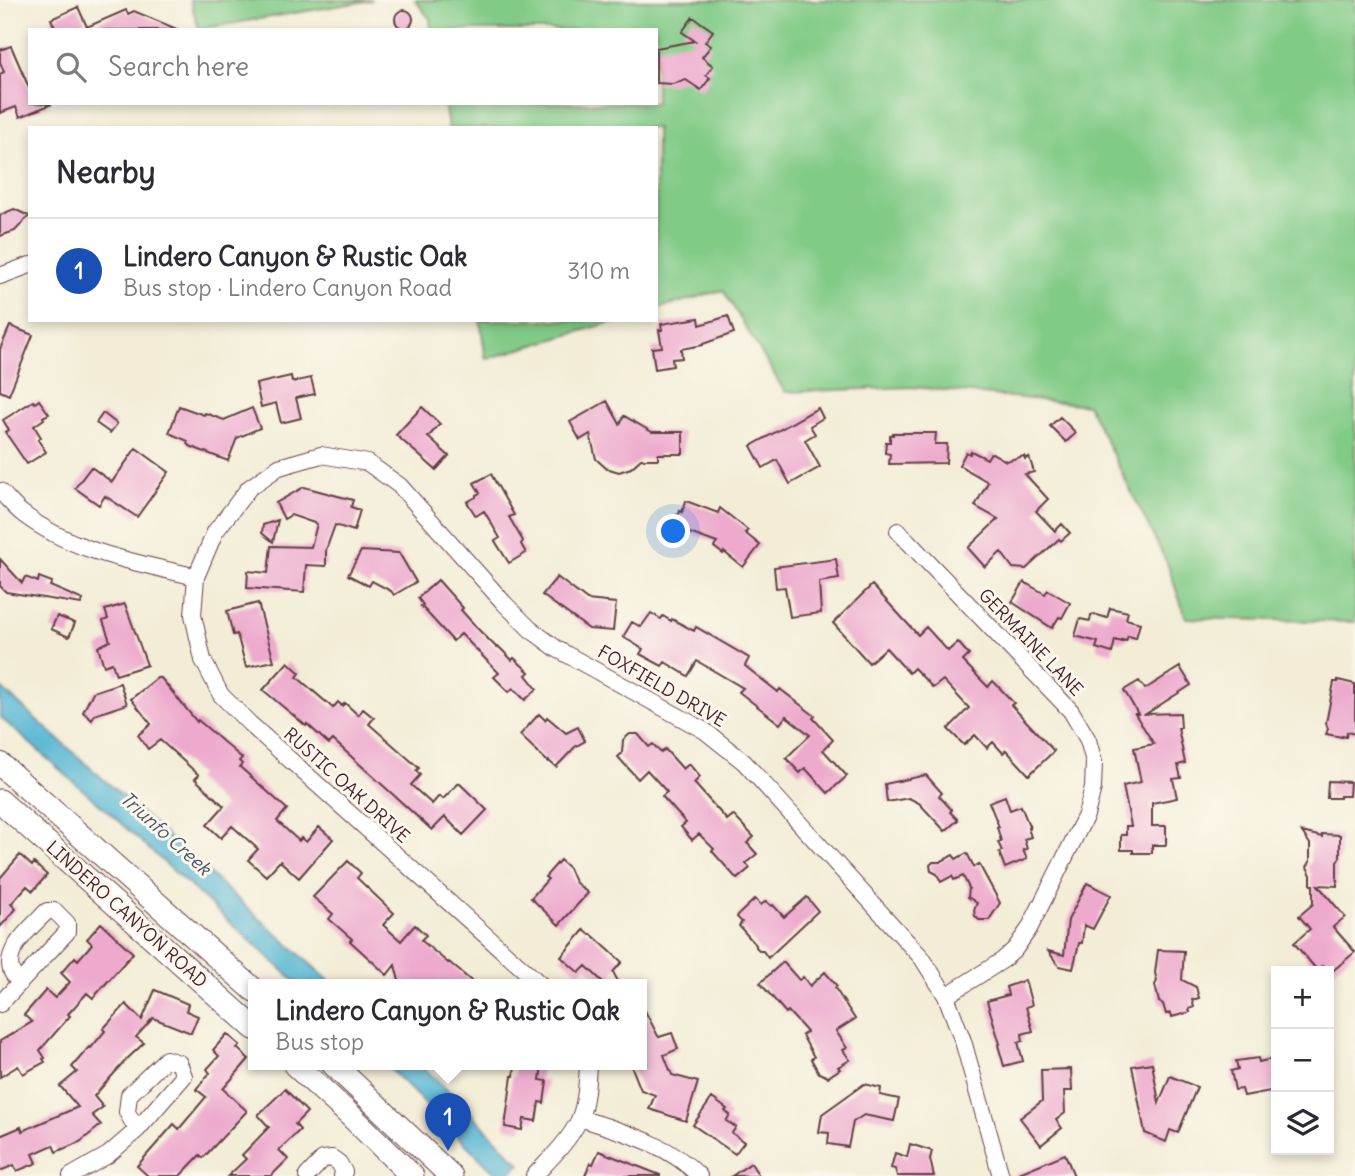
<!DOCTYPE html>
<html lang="en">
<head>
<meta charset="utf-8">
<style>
	body { margin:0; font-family:Delius,sans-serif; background:#f2f2f3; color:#2b2b33 }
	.controls { position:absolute; right:21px; bottom:21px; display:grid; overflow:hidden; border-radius:0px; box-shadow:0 4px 10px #0003 }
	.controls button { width:63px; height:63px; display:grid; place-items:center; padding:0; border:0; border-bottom:2px solid #e1e1e2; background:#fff; color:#2b2b33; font:35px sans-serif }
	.you { position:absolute; left:674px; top:532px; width:24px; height:24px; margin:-18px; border:5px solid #fff; border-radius:50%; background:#1a73e8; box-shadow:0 0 0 10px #1a73e833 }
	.badge { display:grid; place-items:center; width:46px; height:46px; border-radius:50%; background:#0f766e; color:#fff; font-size:23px; font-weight:700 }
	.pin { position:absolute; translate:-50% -58px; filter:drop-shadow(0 2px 4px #0008) }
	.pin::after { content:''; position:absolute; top:37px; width:24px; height:21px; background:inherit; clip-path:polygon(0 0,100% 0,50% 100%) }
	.popup { position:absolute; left:248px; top:979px; width:399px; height:91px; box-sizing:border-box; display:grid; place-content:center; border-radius:0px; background:#fff; filter:drop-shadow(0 2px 5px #0005); font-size:23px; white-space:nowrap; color:#7c7c81 }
	.popup b { font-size:26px; color:#2b2b33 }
	.popup::after { content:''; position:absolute; left:50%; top:100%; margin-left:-14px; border:14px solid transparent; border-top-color:#fff }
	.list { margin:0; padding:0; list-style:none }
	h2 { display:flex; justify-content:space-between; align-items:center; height:91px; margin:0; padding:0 28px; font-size:30px }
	h2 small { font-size:23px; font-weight:400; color:#7c7c81 }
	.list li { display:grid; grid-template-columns:46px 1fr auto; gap:21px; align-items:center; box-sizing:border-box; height:105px; padding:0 28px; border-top:2px solid #e1e1e2 }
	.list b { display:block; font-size:26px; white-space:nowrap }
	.list p { margin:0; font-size:23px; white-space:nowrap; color:#7c7c81 }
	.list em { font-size:23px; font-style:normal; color:#7c7c81 }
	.icon { flex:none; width:38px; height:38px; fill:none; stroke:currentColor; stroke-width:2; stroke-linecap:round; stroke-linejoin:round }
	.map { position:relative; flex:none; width:1355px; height:1176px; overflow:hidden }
	.search { position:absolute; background:#fff; box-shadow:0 4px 10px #0003; left:28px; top:28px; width:630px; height:77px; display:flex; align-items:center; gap:18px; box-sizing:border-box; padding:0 24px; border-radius:0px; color:#7c7c81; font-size:26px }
	.panel { position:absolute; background:#fff; box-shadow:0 4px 10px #0003; left:28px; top:126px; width:630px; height:196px; border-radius:0px }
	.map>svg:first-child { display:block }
	.green { fill:#82cb87; stroke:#667559; stroke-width:2 }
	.water { fill:#55b6d3; stroke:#506a7f; stroke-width:2 }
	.building { fill:#edaacd }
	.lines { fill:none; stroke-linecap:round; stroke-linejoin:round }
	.street-casing { stroke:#633e45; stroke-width:18 }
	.secondary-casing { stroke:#633e45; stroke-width:25 }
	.street { stroke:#fff; stroke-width:16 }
	.secondary { stroke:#fff; stroke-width:23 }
	.labels { text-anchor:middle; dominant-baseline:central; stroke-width:6; stroke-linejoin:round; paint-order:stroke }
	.street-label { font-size:18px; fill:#4a1f2b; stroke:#fbf7ec }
	.water-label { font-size:19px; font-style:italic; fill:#4e5466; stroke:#fbf7ec }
</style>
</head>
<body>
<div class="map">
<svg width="1355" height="1176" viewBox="0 0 1355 1176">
	<rect width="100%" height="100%" fill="#fbf7ec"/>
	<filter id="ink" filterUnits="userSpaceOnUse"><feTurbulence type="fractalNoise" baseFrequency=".0143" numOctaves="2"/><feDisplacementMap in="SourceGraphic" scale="14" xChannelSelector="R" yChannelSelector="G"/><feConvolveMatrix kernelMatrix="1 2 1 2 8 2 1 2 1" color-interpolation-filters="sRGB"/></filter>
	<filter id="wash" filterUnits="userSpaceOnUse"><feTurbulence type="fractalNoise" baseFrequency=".00686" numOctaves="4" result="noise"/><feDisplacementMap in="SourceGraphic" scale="28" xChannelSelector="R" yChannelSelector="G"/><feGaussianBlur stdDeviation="1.57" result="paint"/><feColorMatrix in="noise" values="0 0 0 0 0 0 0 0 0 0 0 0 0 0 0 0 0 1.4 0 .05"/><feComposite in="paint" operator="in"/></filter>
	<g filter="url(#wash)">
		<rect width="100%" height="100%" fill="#f3edd7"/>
		<!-- green -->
		<path class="green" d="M190,0H373L199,29Z
			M415,0H1355V622L1186,618L1167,563L1088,405L914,387L785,392L723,290L656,309V128H448L444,103H656V30H431L430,19Z
			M480,320H619L486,359Z"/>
		<!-- water -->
		<path class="water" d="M0,687L334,985H299L114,817L0,717Z
			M386,1065H421L459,1101L520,1164L506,1176H498Z"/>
		<g id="blocks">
			<!-- building -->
			<path class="building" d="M78,7L87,27L126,10L128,14L134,11L179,30H56L51,19Z
				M395 19a9 9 0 1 1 18 0a9 9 0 1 1-18 0Z
				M693,17L713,31L705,42L711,46L702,57L713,66L706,75L710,78L701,90L686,80L673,84L656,83V48L695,41L682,32Z
				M11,46L30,90V103L52,104L20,117L16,107L0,113V74L4,72L0,62V50Z
				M14,209L29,216L15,231L0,236V215Z
				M728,316L734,333L703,344V345L681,349L682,358L672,359L673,366L655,369L652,348L662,347L659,330H662L661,324L699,318L700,325Z
				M10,326L33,335L9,395L0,391V349Z
				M291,376L292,382L311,378L315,394L296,398L301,418L281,423L276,403L261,407L256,384Z
				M39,400L49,414L43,417L44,419L34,426L41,437L38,440L46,452L27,464L5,432L9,430L3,420L33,401L35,403Z
				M607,401L620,424L624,416L652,432H683V454H658V459H641L631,468L619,472L606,468L596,459L590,434L580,440L570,422Z
				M179,406L204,415L205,413L224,420L252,408L260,428L237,438L228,461L192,447L187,444L188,441L169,433Z
				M422,407L440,424L428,437L449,456L436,470L396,435Z
				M818,408L823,418L810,426L815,434L805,440L820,467L790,484L777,460L763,468L751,446Z
				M103,413L117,424L110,433L96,423Z
				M1060,417L1076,433L1066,442L1050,426Z
				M893,433H936L935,444H947L946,463L889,464L890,454L885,453L886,442H890V435H893Z
				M136,448L169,472L137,517L105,496L99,505L75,488L91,467L112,482Z
				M971,451L987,459L990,454L992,453L1006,461L1024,456L1025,459L1029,457L1034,472L1025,474L1048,499L1036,511L1055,531L1062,524L1070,533L1061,541L1059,539L1026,569L1013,568L1001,552L985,567L968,548L998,519L975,506L988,482L959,465L966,452L970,454Z
				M491,474L514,515L509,517L523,541L521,544L526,553L509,563L495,541L500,538L484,511L476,516L467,502L476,497V495L480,493L474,483Z
				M304,487L353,500L351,507L360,510L354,531L335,525L326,550V566L306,565L304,592L247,588L248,571L268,573L271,546L311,547L317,524L291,515L284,519L276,503Z
				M686,501L718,513L720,508L748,530L745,533L760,545L743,567L724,552L723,554L714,547L717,543L676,528L677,527L673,525L677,515L678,516L680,511L682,512Z
				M278,520L273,542L262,533L263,525Z
				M361,551L399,553L416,582L394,595L391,591L372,581L369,586L348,575Z
				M0,559L22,583L25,577L38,582L39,577L52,582L50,586L83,600L81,604L6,592L0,586Z
				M836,559L839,579L819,582L821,613L790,617L785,587L776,588L774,567Z
				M557,577L587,600L616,603L613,631L589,629L542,595Z
				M438,580L463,608L461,610L478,629L497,648L499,647L512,660L514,658L529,672L526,675L537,689L525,700L513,688L509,692L494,677L499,673L461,634L453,641L421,606L423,605L418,598Z
				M1024,582L1045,594L1048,590L1070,603L1062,618L1059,617L1052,628L1012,602Z
				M872,585L918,635L926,627L948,651L958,642L969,655L963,661L988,687L993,681L1014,703L1011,705L1054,751L1029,775L1006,750L1003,753L993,742L987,748L975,735L964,745L948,729L969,708L943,680L933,688L914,668L909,673L886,648L869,663L833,623Z
				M258,603L274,661L246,667L237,634L233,635L227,611Z
				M125,604L147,665L116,675L112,663L104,666L98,647L110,641L103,621L108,619L105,610Z
				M1110,608L1128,612L1126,619L1140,623L1136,638L1128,636L1126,641L1122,640V642L1115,640L1112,653L1096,648L1098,642L1075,636L1080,619L1090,621L1091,615L1094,614L1107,618Z
				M651,613L661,619L663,616L671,621L672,619L694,631L696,627L749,658L745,666L778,692L780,689L815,716L813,718L833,740L823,750L847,776L828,793L805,768L800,773L786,758L810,735L786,716L780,724L739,692L743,688L697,661L688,676L665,662L662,666L640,654L643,649L623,637L632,622L641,627Z
				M57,616L75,623L69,637L51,629Z
				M288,662L300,673L297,677L333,708L338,702L342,706L345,703L358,715L363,709L374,718L369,724L419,768L416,771L420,775L411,785L432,804L439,796L443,799L459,783L487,810L463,835L445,817L432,830L333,740L329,744L307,724L306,726L263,690Z
				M1180,667L1191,685L1146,714L1180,713L1181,728H1178L1185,763L1178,765L1181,778L1173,779L1177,798L1152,803V826H1166V845H1152V853H1133V850H1121V835H1126V826H1131L1123,786L1141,782L1134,748L1154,744L1135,714H1138L1124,690L1139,681L1145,689Z
				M157,678H161L197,722L198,720L242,758L239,761L242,764L240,767L287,809L277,821L299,841L301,838L306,842L319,827L333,839L299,878L280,861L266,876L248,860L258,849L232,826L221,838L207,825L224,806L195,779L199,775L160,740L148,749L141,739L138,735L151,724L131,699Z
				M1338,680L1355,684V734L1347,732L1346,737L1342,736V737L1326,734L1328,729L1326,723L1334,682H1338Z
				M120,683L127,704L94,715L92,720L83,712L93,692Z
				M539,714L545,720L547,717L566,733L578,727L585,741L575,747L556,767L549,761L548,762L520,735Z
				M630,734H638L649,747L653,744L661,753L665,749L683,769L689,764L700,777L694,783L727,820L733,815L754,837L747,843L757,854L746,863L750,868L737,879L712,851L714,849L699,834L692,840L681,827L686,823L662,796L667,792L647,770L638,779L618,757L622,753L623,740Z
				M926,775L942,793L939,796L952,810L950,812L958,820L945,831L919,803L909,798L887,802L885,784Z
				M1328,781L1350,782L1349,796H1340V798H1327Z
				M1005,796L1010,810L1021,806L1030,828H1028L1031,837L1024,839L1027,849L1023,850L1027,859L1005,868L999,852L1002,851L998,842L1001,841L997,827H999L989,802Z
				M1302,832L1322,837V834L1340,835V857L1337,862V886L1318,885L1345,917L1333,927L1355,952L1329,974V971H1327L1322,966L1317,970L1294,943L1310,929L1299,916L1313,904V885H1311V875L1307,867L1310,862V844Z
				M967,853L974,867L979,864L1000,903L989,920H979L975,916L974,910L977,903L968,897L969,888L963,876L954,880L952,876L941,882L937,874L931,871L930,865L933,862H940L953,855L956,859Z
				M20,855L32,866L34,863L47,875L33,891L27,886L11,904L16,909L0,927V878Z
				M560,860L569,868L575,882L588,893L559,925L531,898L548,879L545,877Z
				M348,861L361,873L357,878L394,913L383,925L401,941L415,925L426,935L421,940L448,963L449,962L476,985H400L395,965L387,975L350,941L352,939L329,919L333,914L313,897Z
				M1087,883L1111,895L1093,929L1084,925L1082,943H1079L1073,969L1059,966L1048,951L1064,955L1068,920Z
				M807,897L818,911L768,958L763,951H760L756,947V945L739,926L742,922L737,917L738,915L755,899L761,905L766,901L771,906L773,905L784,917Z
				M101,923L133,953L93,998L87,993L68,1014L70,1016L40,1050L45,1058L43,1059L45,1062L23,1074L18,1066L0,1077V1041L32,1022L24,1015L46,990L55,998L70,982L61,973L75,957L78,960L92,944L87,939Z
				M584,930L590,935L591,934L622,962L613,972L620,985H606L586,966L579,973L561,957Z
				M1158,950L1184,951L1182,980L1196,987L1199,998L1192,1000L1194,1007L1189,1009L1190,1012L1172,1017L1171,1013L1166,1014L1163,1004L1159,1002L1155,985L1157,981L1155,973Z
				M783,962L799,980L803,977L810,986L825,972L837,986L835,988L855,1019L836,1031L847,1048L843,1050L850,1060L838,1067L840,1069L828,1077L819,1073L811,1059L814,1057L802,1035L807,1032L788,1011L786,1013L760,983Z
				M1025,980L1032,1005L1026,1007L1033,1031L1022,1034L1023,1041L1018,1042L1023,1061L1004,1066L998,1045L1000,1044L987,1001L1008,995L1006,987Z
				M155,990L188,1004L186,1011L198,1016L191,1033L153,1018L136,1037L144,1043L127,1059L94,1096L103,1107L92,1115L101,1125L80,1142L56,1152L53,1145L33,1154L37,1163L17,1171L14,1165L0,1171V1136L21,1127L22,1131L78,1107L60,1086L77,1072L72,1067L89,1047L91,1048L105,1031L103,1029L126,1004L142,1020Z
				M642,1005L658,1036L659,1037L672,1033L678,1049L664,1055L672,1075L698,1082L686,1121L649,1109L655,1095L641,1090L631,1065H642Z
				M227,1034L240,1045L237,1048L249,1059L223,1089L247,1111L203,1158L200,1155L180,1176H148L137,1166L174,1124L179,1129L206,1097L196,1089L210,1073L207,1069L219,1056L213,1050Z
				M1258,1058L1259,1062L1276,1058V1090L1244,1096L1242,1089L1235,1090L1231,1071L1238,1069L1236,1061Z
				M1152,1063L1159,1103L1170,1076L1197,1087L1178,1133L1170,1130L1166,1142L1145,1133L1132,1066Z
				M515,1065H542L540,1080L547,1081L544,1103L539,1102L536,1121L524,1119L522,1130L505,1127L512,1076H514Z
				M1071,1069L1072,1091H1064L1065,1113L1056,1120L1062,1128L1041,1145L1020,1118L1042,1101L1041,1070Z
				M864,1084L881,1088L880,1095L899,1099L894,1121L864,1115L853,1122L848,1147L828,1144L829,1133L819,1132L822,1114Z
				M285,1089L307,1112L295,1124L300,1130L279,1150L288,1159L271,1176H228L246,1159L242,1155L269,1127L258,1115Z
				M712,1098L727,1109L725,1111L730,1115L726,1121L736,1127L732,1133L744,1142L735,1154L693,1125Z
				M910,1144L932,1151L930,1159L934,1176H897L895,1169L891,1168L895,1153L907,1157Z
				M599,1151L660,1175V1176H585L590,1163L593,1164Z
				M1065,1154L1074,1176H1012Z
				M751,1163L759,1176H732Z"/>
		</g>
	</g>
	<g filter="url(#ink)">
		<use href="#blocks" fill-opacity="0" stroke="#633e45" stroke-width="2"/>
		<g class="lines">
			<defs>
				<path id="street" d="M0,276L30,265
					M0,491C8,499 15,508 23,514C74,553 136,562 196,577
					M898,531L1071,711L1088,740L1094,762L1093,788L1086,815L1029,929L1015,949L1003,960L946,996
					M541,985L250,724L221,695L203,660L193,615L196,577L215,532L249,488L279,467L321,455L368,463L400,486L504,603L530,629L557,649L705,731L744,762L910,945L922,958L946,996L963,1041L1001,1176
					M0,1004L67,932V923L55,911H47C33,926 0,952 13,974C15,977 18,980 20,983
					M580,1118C622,1132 668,1143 699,1176
					M71,1176L108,1155L137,1130L184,1076L179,1063L166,1059L129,1095L127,1112L137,1130
					M307,1176L323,1159L332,1158L339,1163L344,1172L342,1176
					M534,1176C550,1159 569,1141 579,1120C586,1104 587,1082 588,1065"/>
				<path id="secondary" d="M0,764L254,990
					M0,801L254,1028
					M295,1065L351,1116L412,1176
					M334,1065L451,1176"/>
			</defs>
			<!-- street casing -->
			<use href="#street" class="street-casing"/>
			<!-- secondary casing -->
			<use href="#secondary" class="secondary-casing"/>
			<!-- street -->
			<use href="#street" class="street"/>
			<!-- secondary -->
			<use href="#secondary" class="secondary"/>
		</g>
	</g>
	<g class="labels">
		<!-- street labels -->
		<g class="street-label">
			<text transform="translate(1031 642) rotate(46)">GERMAINE LANE</text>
			<text transform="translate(662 686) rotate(30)">FOXFIELD DRIVE</text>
			<text transform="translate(347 785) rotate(42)">RUSTIC OAK DRIVE</text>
			<text transform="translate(127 914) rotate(42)">LINDERO CANYON ROAD</text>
		</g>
		<!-- water labels -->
		<g class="water-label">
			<text transform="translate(166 833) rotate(42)">Triunfo Creek</text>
		</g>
	</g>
</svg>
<div class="controls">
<button>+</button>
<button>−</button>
<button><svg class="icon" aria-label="layers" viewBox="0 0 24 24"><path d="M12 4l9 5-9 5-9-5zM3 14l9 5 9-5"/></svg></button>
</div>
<div class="you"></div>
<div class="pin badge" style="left:448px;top:1151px;background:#1a4fb4">1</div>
<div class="popup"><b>Lindero Canyon &amp; Rustic Oak</b>Bus stop</div>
<div class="search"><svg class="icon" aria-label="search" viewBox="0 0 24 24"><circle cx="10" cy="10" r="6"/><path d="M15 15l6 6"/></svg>Search here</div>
<section class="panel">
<h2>Nearby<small></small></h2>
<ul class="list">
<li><span class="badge" style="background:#1a4fb4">1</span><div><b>Lindero Canyon &amp; Rustic Oak</b><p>Bus stop · Lindero Canyon Road</p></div><em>310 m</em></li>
</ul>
</section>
</div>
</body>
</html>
